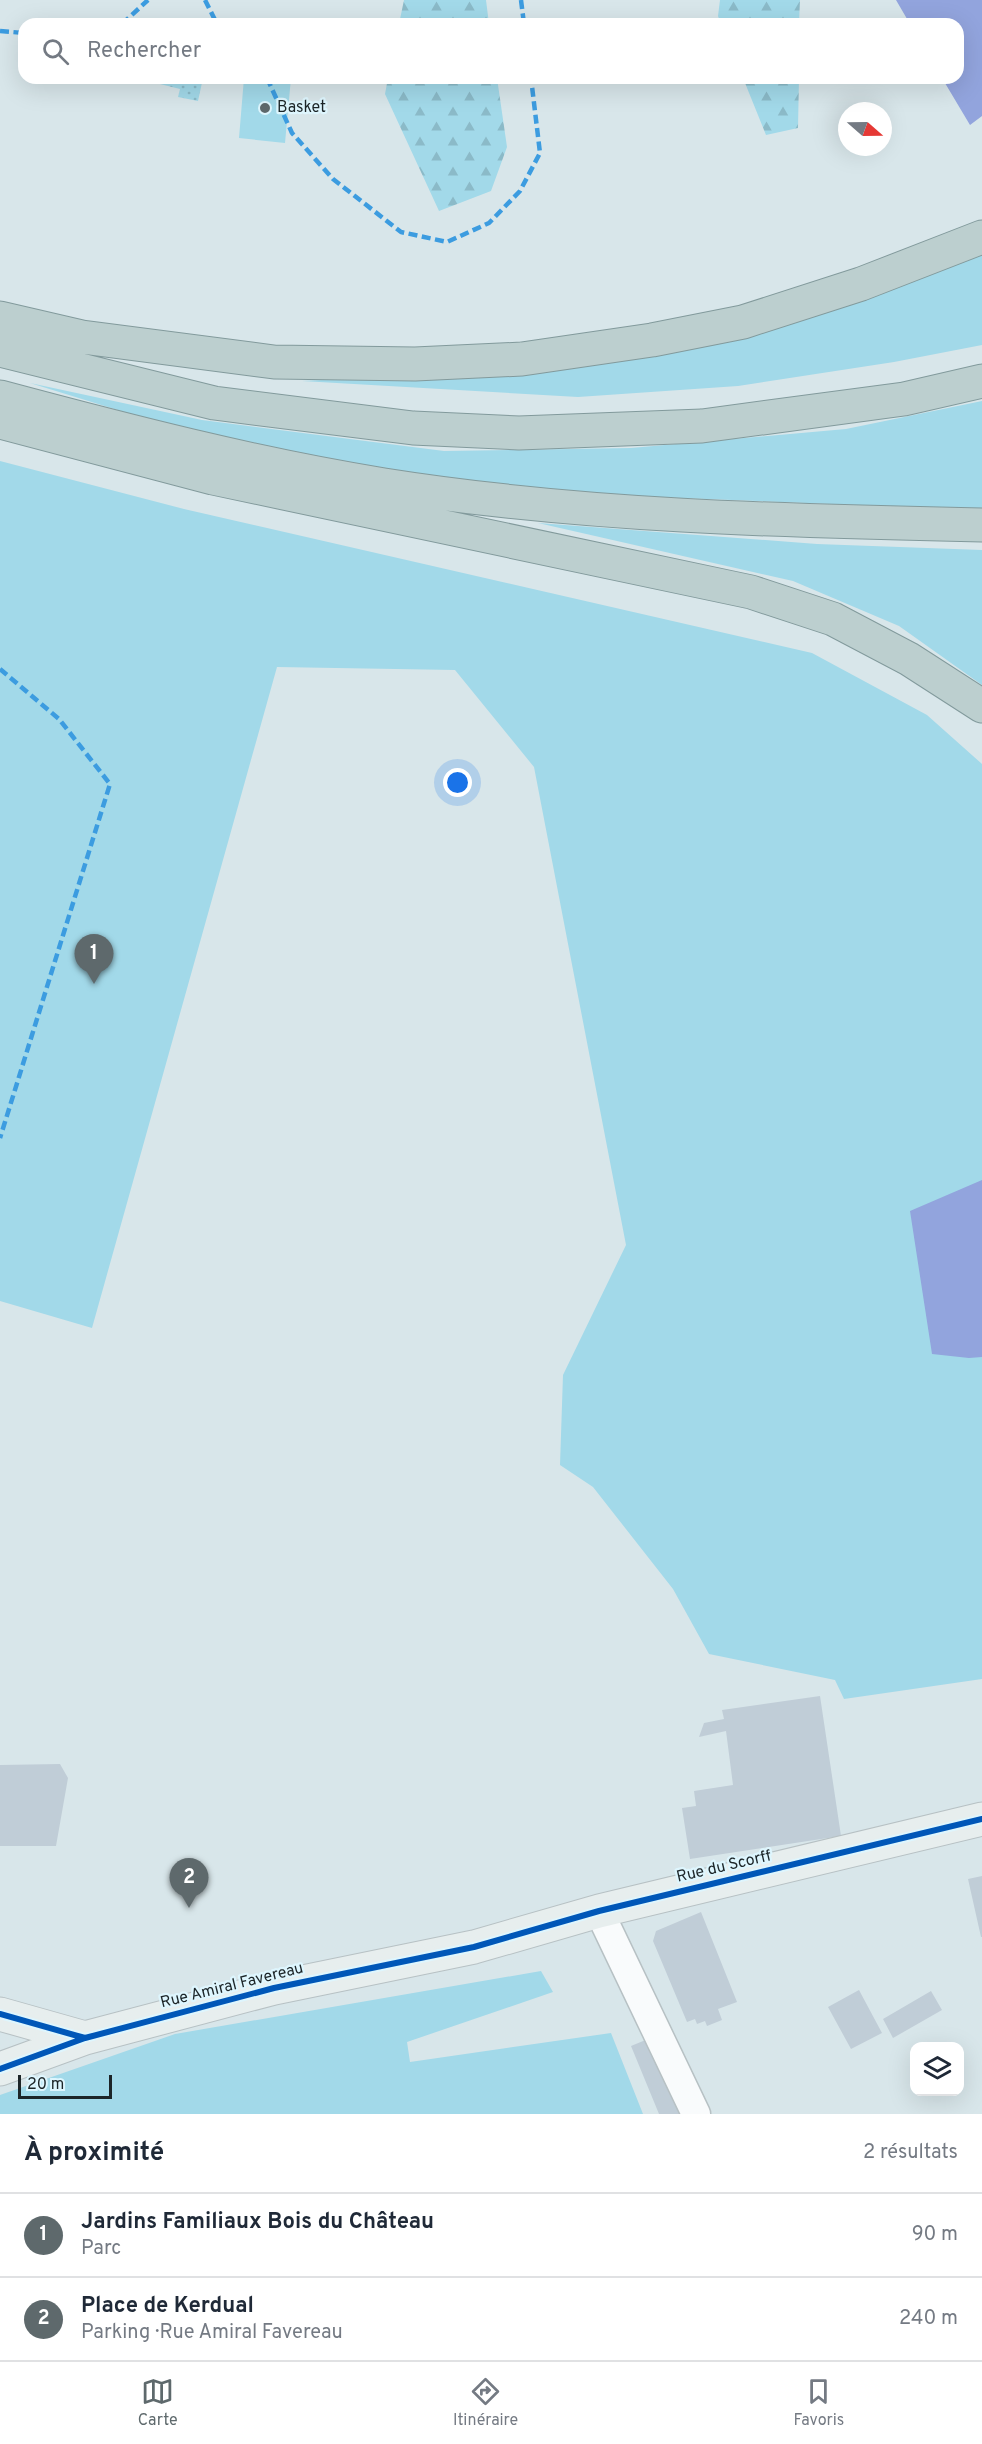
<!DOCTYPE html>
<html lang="fr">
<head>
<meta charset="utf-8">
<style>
	body { margin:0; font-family:Overpass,sans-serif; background:#f2f2f3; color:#1f2937 }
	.controls { position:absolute; right:18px; bottom:18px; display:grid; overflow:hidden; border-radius:12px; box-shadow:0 6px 24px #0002 }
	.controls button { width:54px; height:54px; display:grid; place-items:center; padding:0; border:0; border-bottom:2px solid #e0e1e3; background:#fff; color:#1f2937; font:30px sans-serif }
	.compass { position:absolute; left:838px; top:102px; width:54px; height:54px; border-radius:50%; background:#fff; box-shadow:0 6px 24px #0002; rotate:110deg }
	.scale { position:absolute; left:18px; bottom:15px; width:94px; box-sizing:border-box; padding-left:6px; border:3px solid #1c2528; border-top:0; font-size:16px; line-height:21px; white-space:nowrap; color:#1c2528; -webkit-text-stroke:4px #def6fe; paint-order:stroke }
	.you { position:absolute; left:458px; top:783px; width:21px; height:21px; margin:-15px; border:4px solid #fff; border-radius:50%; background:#1a73e8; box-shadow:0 0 0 9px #1a73e833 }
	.badge { display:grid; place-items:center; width:39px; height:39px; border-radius:50%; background:#5e696c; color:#fff; font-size:20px; font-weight:700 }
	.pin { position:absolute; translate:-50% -50px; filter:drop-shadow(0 2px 3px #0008) }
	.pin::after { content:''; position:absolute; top:32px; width:21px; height:18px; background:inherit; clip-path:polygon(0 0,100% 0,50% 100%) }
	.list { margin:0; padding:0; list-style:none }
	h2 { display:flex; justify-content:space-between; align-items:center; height:78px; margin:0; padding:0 24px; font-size:26px }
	h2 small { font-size:20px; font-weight:400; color:#747a83 }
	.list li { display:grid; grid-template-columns:39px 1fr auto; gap:18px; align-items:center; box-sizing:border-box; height:84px; padding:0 24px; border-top:2px solid #e0e1e3 }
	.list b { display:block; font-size:22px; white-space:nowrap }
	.list p { margin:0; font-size:20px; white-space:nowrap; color:#747a83 }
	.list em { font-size:20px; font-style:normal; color:#747a83 }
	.icon { flex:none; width:33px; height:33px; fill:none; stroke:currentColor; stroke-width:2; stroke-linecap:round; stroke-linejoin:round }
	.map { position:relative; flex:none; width:982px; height:2114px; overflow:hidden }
	.search { position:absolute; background:#fff; box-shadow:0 6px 24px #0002; left:18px; right:18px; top:18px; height:66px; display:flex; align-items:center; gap:15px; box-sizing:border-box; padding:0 21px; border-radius:18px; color:#747a83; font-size:22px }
	.sheet { height:246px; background:#fff }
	nav { display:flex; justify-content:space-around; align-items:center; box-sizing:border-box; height:84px; border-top:2px solid #e0e1e3; background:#fff; font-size:16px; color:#747a83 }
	nav a { display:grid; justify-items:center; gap:3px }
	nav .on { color:#5e696c }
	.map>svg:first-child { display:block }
	.green { fill:#a2d9e9 }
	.forest { fill:url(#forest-firs) }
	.park { fill:url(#park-dots) }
	.water { fill:#92a4dd }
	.building { fill:#c0cdd7 }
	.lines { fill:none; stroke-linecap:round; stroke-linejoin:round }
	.street-casing { stroke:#b7c1c4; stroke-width:31 }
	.secondary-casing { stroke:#b7c1c4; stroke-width:35 }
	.highway-casing { stroke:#829a9c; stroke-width:35 }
	.street { stroke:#f9fbfc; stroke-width:28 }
	.secondary { stroke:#e7eeee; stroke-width:33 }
	.highway { stroke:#bccfcf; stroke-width:33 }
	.quiet { stroke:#3c9ce0; stroke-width:4.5; stroke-dasharray:9 4.5; stroke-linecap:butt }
	.cycleway-casing { stroke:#def6fe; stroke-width:10 }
	.cycleway { stroke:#0057b8; stroke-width:6 }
	.poi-dot { fill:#5e696c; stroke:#def6fe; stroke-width:2 }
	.labels { text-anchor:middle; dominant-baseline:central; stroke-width:4.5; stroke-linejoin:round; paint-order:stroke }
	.poi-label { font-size:16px; fill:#1c2528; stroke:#def6fe; text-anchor:start }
	.street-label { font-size:16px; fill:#1c2528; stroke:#def6fe }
</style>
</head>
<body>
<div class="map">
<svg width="982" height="2114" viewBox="0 0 982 2114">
	<defs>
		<pattern id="forest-firs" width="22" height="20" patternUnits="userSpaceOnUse" patternTransform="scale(1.5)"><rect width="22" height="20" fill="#a2d9e9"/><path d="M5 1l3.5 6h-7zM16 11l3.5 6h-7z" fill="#8bbac8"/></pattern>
		<pattern id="park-dots" width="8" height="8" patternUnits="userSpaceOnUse" patternTransform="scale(1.5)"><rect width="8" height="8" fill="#a2d9e9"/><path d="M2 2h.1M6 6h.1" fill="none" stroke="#8bbac8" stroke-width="1.8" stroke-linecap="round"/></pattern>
	</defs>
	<rect width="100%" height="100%" fill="#d8e6ea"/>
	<!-- green -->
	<path class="green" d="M244,78H291L285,143L239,138Z
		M982,252V345L894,362L738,386L578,397L302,381L551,368Z
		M30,383L202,420L444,451L631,448L846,429L982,401V510L578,494L436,479L189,432Z
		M0,461L184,509L812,653L927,715L982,764V1679L844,1699L835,1680L709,1654L673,1589L593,1487L560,1465L563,1375L626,1245L534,767L455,670L277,667L92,1328L0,1301Z
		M538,523L817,544L982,550V685L899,626L793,581Z
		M541,1971L553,1992L407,2042L410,2062L611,2033L643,2114H0V2095L175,2034Z"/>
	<!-- forest -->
	<path class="forest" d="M404,0H486L489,24H399Z
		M720,0H800L799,24H721L718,16Z
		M388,78H497L507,147L491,191L439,211L385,94Z
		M743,78H799L798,128L766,135Z"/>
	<!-- park -->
	<path class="park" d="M162,78H203L198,101L178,97L180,89L160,84Z"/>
	<!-- water -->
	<path class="water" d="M896,0H982V116L970,125L942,78H958V24H910Z
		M982,1180V1357L969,1358L932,1354L910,1211Z"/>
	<!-- building -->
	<path class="building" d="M820,1696L841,1836L690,1859L682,1808L696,1806L694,1791L733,1785L726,1731L699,1737L704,1723L724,1719L722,1710Z
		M60,1764L68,1778L56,1846H0V1765Z
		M982,1876V1937H981L968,1879Z
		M701,1912L737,2002L718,2009L722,2020L707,2026L705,2021L697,2024L695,2019L687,2022L653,1941L656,1931Z
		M859,1990L882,2033L851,2049L828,2007Z
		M931,1991L942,2010L893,2038L883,2019Z
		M648,2039L680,2114H659L631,2046Z"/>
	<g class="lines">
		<defs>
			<path id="street" d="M599,1911L696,2114"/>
			<path id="secondary" d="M0,2014L85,2038
				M0,2069L85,2038L274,1988L474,1947L599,1911L982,1819"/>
			<path id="highway" d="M0,318L82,337L274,362L415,364L522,359L652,340L743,322L861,284L982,237
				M0,350L214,403L413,428L519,433L702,426L904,399L982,381
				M0,397C127,431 254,464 384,485C580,516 784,521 982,525
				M0,422L213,478L751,592L833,619L909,659L982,706"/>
		</defs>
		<!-- street casing -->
		<use href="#street" class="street-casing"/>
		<!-- secondary casing -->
		<use href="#secondary" class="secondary-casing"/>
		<!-- highway casing -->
		<use href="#highway" class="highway-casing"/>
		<!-- street -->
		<use href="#street" class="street"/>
		<!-- secondary -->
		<use href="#secondary" class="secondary"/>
		<!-- highway -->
		<use href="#highway" class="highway"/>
		<!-- quiet -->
		<path class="quiet" d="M205,0L217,24
			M521,0L524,24
			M122,24L148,0
			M0,31L24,33
			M267,78L292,133L333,179L401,232L447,242L489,223L520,191L540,153L531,78
			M0,669L59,719L110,784L0,1138"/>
		<defs>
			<path id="cycleway" d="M0,2014L85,2038
				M0,2069L85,2038L274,1988L474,1947L599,1911L982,1819"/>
		</defs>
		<!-- cycleway casing -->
		<use href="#cycleway" class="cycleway-casing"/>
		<!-- cycleway -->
		<use href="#cycleway" class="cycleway"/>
	</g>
	<!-- markers -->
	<circle class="poi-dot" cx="265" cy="108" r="6"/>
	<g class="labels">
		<!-- poi labels -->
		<g class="poi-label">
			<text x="277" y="108">Basket</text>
		</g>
		<!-- street labels -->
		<g class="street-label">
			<text transform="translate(724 1867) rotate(-13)">Rue du Scorff</text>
			<text transform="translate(232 1986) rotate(-14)">Rue Amiral Favereau</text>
		</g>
	</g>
</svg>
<div class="controls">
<button><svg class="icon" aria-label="layers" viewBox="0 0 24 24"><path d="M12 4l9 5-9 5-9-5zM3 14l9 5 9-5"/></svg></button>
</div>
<svg class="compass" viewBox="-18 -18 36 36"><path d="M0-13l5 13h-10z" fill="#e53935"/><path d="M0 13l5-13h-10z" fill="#747a83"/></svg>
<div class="scale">20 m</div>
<div class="you"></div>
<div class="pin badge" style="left:94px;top:984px">1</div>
<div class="pin badge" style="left:189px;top:1908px">2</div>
<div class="search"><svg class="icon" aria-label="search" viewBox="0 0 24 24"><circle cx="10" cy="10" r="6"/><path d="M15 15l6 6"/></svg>Rechercher</div>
</div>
<section class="sheet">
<h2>À proximité<small>2 résultats</small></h2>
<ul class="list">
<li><span class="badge">1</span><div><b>Jardins Familiaux Bois du Château</b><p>Parc</p></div><em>90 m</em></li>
<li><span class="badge">2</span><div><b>Place de Kerdual</b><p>Parking · Rue Amiral Favereau</p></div><em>240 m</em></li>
</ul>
</section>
<nav>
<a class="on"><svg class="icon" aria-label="map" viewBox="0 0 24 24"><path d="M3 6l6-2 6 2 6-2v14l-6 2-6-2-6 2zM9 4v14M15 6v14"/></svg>Carte</a>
<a><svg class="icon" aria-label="directions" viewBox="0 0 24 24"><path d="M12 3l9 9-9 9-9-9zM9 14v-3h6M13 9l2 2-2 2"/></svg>Itinéraire</a>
<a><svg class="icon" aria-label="saved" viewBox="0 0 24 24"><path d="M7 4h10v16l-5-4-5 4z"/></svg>Favoris</a>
</nav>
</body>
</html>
